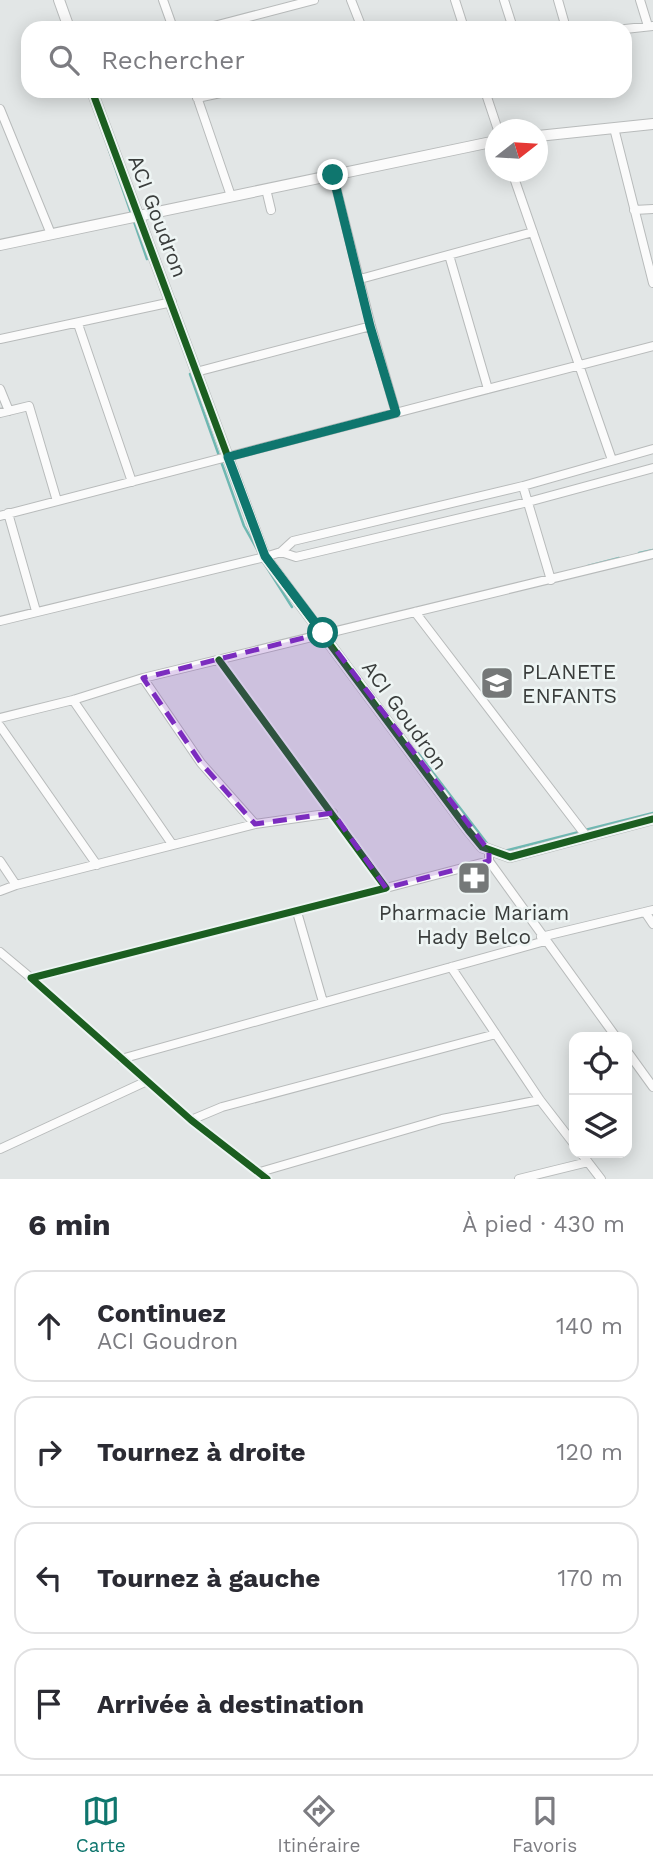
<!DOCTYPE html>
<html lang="fr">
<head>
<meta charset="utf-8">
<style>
	body { margin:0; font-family:"Work Sans",sans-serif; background:#f2f2f3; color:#2b2b33 }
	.controls { position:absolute; right:21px; bottom:21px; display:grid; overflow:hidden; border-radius:14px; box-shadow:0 4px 18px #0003 }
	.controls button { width:63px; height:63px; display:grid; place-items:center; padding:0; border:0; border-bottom:2px solid #e1e1e2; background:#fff; color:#2b2b33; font:35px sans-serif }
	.compass { position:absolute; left:485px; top:119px; width:63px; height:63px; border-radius:50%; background:#fff; box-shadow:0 4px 18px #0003; rotate:73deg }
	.stop { position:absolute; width:21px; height:21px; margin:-16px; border:5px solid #0f766e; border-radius:50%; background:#fff }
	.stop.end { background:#0f766e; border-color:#fff; box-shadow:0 2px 7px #0008 }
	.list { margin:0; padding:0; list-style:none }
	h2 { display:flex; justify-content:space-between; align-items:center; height:91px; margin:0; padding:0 28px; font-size:30px }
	h2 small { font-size:23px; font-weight:400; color:#7c7c81 }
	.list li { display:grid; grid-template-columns:46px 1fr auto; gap:21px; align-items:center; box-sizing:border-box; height:112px; margin:0 14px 14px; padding:0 14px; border:2px solid #e1e1e2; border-radius:21px }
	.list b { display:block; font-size:26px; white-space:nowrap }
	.list p { margin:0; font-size:23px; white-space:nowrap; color:#7c7c81 }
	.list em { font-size:23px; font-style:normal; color:#7c7c81 }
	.icon { flex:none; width:38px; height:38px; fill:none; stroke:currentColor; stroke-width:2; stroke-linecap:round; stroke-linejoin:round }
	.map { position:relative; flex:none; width:653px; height:1179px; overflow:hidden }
	.search { position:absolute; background:#fff; box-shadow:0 4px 18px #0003; left:21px; right:21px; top:21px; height:77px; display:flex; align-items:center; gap:18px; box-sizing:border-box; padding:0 24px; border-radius:21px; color:#7c7c81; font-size:26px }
	.sheet { height:595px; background:#fff }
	nav { display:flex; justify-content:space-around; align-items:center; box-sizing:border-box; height:98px; border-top:2px solid #e1e1e2; background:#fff; font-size:19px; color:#7c7c81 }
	nav a { display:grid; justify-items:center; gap:4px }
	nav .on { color:#0f766e }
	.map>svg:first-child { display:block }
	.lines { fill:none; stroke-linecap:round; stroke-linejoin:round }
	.stream { stroke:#6fb8b2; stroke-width:2.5 }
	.minor-casing { stroke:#b8bbbb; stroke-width:10 }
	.tertiary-casing { stroke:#b8bbbb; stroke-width:12 }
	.minor { stroke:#fbfbfb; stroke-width:8 }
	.tertiary { stroke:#fbfbfb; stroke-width:10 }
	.cycleway-casing { stroke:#eef5f4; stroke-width:11 }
	.cycleway { stroke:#1b5e20; stroke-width:7 }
	.route { stroke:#0f766e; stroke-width:9 }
	.marked { fill:#7b2cbf; fill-opacity:0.2; stroke:#7b2cbf; stroke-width:5; stroke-dasharray:14 9; stroke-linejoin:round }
	.labels { text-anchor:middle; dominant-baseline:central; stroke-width:5; stroke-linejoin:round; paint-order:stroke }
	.street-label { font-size:21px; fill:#3a3d3c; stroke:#eef5f4 }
	.poi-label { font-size:21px; fill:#3a3d3c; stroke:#eef5f4; text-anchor:start }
</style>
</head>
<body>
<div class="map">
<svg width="653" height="1179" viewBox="0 0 653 1179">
	<rect width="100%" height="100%" fill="#e2e6e6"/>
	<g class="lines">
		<!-- stream -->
		<path class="stream" d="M109,150L147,259
			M190,374L244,526L258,551
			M639,553L653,550
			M264,563L292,607
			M588,566L619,558
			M418,753L489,846
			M585,830L653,813
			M504,851L579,832"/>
		<defs>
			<path id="minor" d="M163,0L173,28
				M351,0L362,28
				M455,0L464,28
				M504,0L513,28
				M558,0L566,28
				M640,0L648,26
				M206,28L314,0
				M625,29L653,26
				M195,91L231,196
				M485,91L498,130
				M197,98L230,91
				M0,109L51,234
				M614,128L653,283
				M512,172L612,460
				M333,175L371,326L396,413
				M266,189L271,210
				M634,210L653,209
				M449,255L488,389
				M360,279L533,232
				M78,324L132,482
				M0,339L172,302
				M196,372L371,326
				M0,389L9,411
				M0,413L29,406L57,501
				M523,486L551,580
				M8,513L36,611
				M0,516L653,346
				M281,552L296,557L528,502L653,468
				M415,612L587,837
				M0,621L265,557L281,552L293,541L523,486L653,449
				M219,660L386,888L31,978L191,1120L267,1179
				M143,678L201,763L255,824
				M73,700L172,844
				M0,718L73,700L143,678L653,554
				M0,726L97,865
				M489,851V861L616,1037
				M0,861L16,885L255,824L333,813
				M386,888L489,861
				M0,891L16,885
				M297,912L323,1002
				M645,912L653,924
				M541,937L653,910
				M0,952L31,978
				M451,967L540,1100L574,1144
				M627,1051L653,1087
				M121,1059L545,941
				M191,1120L222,1107L496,1034
				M0,1149L147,1081
				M581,1153L601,1179
				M260,1172L442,1119L540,1100
				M519,1179L588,1162"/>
			<path id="tertiary" d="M59,0L69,28
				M92,91L265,557L468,830L482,847L510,857L653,819
				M538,136L653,124
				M0,245L496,141"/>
		</defs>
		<!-- minor casing -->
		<use href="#minor" class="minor-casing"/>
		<!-- tertiary casing -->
		<use href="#tertiary" class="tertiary-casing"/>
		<!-- minor -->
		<use href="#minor" class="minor"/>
		<!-- tertiary -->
		<use href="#tertiary" class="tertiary"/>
		<defs>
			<path id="cycleway" d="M92,91L265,557L468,830L482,847L510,857L653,819
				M219,660L386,888L31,978L191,1120L267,1179"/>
		</defs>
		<!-- cycleway casing -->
		<use href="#cycleway" class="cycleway-casing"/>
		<!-- cycleway -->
		<use href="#cycleway" class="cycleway"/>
	</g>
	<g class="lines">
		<!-- route -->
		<path class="route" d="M323,633L265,556L228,457L396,413L370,326L333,175"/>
	</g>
	<!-- marked area -->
	<path class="marked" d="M323,633L489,851V861L386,888L333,813L255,824L201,763L143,678Z"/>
	<!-- icons -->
	<defs>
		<symbol id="school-square" viewBox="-11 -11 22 22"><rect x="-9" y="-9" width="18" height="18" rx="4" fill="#757878" stroke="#eef5f4"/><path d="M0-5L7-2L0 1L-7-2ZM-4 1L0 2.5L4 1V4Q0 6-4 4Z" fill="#fff"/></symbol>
		<symbol id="pharmacy-square" viewBox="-11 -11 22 22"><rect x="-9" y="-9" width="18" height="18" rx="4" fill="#757878" stroke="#eef5f4"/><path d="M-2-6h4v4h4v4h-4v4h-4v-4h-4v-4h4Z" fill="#fff"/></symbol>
	</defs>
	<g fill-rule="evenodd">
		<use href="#school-square" x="478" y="664" width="38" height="38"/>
		<use href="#pharmacy-square" x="455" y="859" width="38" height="38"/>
	</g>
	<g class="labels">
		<!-- street labels -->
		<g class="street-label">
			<text transform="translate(158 216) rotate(69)">ACI Goudron</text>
			<text transform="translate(405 715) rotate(54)">ACI Goudron</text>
		</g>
		<!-- poi labels -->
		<g class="poi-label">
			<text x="522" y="671">PLANETE<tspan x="522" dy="24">ENFANTS</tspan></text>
			<text x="474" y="912" text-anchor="middle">Pharmacie Mariam<tspan x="474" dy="24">Hady Belco</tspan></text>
		</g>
	</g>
</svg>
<div class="controls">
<button><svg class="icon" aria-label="locate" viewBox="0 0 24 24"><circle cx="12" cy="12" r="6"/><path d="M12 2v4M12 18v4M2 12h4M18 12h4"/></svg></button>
<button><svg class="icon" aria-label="layers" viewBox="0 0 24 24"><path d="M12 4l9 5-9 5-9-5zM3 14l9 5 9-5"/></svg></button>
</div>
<svg class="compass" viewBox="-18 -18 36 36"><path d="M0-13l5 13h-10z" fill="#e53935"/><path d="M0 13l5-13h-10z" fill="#7c7c81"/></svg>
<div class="stop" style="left:323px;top:633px"></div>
<div class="stop end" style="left:333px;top:175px"></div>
<div class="search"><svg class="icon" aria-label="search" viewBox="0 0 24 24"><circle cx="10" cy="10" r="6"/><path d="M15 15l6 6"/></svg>Rechercher</div>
</div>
<section class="sheet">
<h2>6 min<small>À pied · 430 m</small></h2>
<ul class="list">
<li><svg class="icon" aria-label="ahead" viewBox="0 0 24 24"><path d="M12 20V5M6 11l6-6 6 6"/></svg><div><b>Continuez</b><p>ACI Goudron</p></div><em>140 m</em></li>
<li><svg class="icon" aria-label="right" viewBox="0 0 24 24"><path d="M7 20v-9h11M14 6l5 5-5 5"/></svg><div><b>Tournez à droite</b></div><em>120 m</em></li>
<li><svg class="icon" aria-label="left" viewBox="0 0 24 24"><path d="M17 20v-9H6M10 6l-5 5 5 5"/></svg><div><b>Tournez à gauche</b></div><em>170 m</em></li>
<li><svg class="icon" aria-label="arrive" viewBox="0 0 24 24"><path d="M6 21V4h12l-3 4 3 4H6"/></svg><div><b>Arrivée à destination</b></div></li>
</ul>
</section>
<nav>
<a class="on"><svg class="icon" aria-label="map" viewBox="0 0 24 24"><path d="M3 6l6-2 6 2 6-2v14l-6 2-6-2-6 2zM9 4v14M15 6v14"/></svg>Carte</a>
<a><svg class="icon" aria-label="directions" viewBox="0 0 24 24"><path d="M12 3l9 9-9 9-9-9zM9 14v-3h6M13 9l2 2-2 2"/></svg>Itinéraire</a>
<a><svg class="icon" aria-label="saved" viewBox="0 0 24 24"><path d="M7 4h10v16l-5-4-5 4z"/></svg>Favoris</a>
</nav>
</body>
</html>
